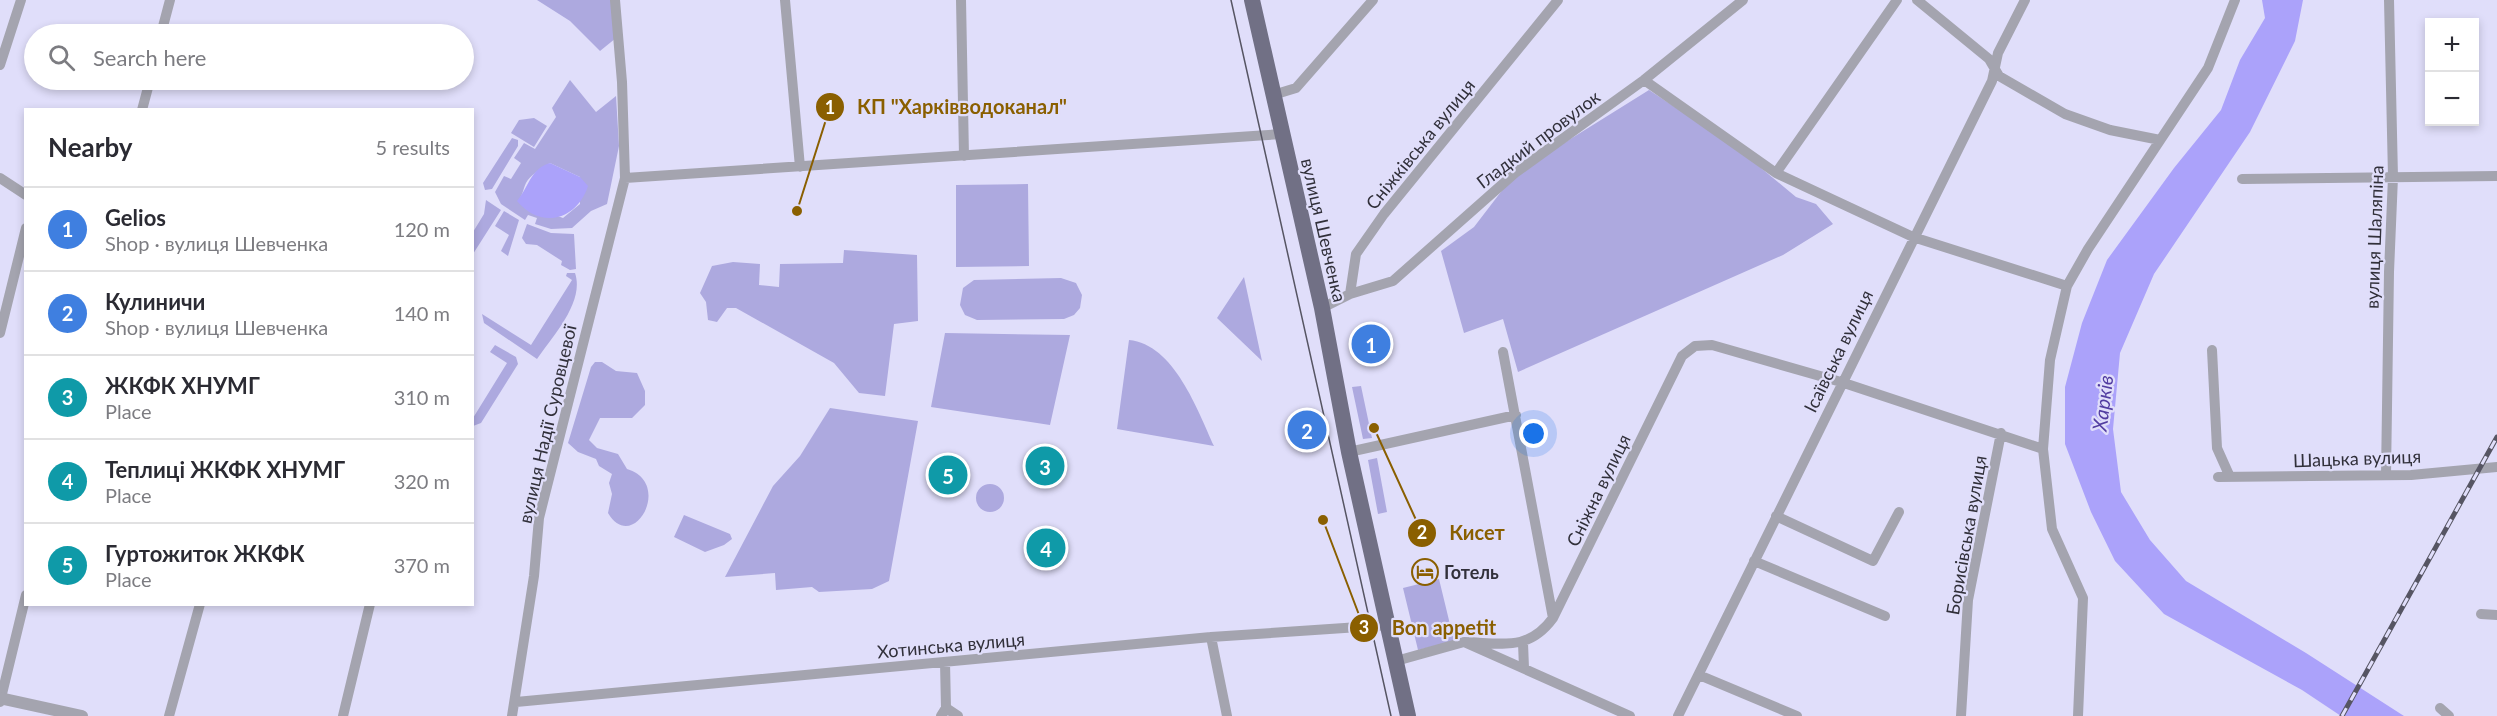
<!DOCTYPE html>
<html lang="en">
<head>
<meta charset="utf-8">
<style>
	body { margin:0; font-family:Lato,sans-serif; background:#f2f2f3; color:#2b2b33 }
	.controls { position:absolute; right:18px; top:18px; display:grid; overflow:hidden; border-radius:0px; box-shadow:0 3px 9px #0003 }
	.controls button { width:54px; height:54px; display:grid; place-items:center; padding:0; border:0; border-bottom:2px solid #e1e1e2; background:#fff; color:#2b2b33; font:30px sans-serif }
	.you { position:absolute; left:1534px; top:434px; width:21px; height:21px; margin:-15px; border:4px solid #fff; border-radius:50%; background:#1a73e8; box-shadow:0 0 0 9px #1a73e833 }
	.badge { display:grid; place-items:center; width:39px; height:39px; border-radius:50%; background:#8a5f00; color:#fff; font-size:20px; font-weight:700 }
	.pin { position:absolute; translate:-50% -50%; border:3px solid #fff; box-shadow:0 2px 6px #0006 }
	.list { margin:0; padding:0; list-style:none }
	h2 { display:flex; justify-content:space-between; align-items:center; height:78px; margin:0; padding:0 24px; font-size:26px }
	h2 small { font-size:20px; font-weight:400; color:#7c7c81 }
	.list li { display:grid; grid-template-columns:39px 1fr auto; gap:18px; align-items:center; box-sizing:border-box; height:84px; padding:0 24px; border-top:2px solid #e1e1e2 }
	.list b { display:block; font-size:22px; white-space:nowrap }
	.list p { margin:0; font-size:20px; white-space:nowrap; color:#7c7c81 }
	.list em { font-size:20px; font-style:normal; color:#7c7c81 }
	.icon { flex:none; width:33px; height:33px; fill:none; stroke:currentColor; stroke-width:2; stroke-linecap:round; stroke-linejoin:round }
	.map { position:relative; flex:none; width:2497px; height:716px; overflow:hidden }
	.search { position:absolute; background:#fff; box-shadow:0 3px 9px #0003; left:24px; top:24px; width:450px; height:66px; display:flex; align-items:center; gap:15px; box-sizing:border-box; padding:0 21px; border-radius:33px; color:#7c7c81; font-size:22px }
	.panel { position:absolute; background:#fff; box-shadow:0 3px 9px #0003; left:24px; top:108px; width:450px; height:498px; border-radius:0px }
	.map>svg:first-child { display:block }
	.green { fill:#ada9df; fill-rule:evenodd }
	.water { fill:#aba2fa }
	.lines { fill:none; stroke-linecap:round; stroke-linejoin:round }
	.minor { stroke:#a4a4af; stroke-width:10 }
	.tertiary { stroke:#a4a4af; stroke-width:12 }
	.primary { stroke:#717085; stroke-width:16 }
	.tram { stroke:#565563; stroke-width:1.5 }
	.rail-casing { stroke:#565563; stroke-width:5 }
	.rail { stroke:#e0defa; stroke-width:3; stroke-dasharray:9; stroke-linecap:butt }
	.labels { text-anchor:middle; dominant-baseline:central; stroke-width:4.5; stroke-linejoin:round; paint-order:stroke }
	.street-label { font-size:18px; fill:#31303a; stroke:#e0defa }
	.poi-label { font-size:18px; font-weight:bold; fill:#31303a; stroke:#e0defa; text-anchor:start }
	.water-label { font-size:20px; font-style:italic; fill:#523da1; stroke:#e0defa }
	.leader { fill:none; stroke:#8a5f00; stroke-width:2 }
	.callout-dot { fill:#8a5f00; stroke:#e0defa; stroke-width:2 }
	.mark-label { font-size:18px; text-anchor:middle; font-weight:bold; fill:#fff }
	.callout-label { font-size:20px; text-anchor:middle; font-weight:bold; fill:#8a5f00; stroke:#e0defa; stroke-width:4.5; stroke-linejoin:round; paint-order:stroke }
</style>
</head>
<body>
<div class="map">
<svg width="2497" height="716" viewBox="0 0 2497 716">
	<rect width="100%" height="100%" fill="#e0defa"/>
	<!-- green -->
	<path class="green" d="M537,0H612L616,38L600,51L570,21Z
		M570,80L596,112L616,96L619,146L607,204L591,211L572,228L551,229L535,224L537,218L528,215L525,220L501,204L495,192L504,176L511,179L521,163L514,158L524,143L535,149L556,117L552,108ZM550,163L580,177V204L563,218L518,201C523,195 523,189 526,183C530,175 542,168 550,163Z
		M1649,90L1738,149L1796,197L1816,204L1833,224L1783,255L1518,372L1503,319L1464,333L1441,251L1474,227L1507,184L1556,148Z
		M534,118L547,126L534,147L511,133L519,120Z
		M512,138L518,140V146L492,189L485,190L483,183Z
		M1028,184L1029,266L956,267V185Z
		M486,200L501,210L473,254V232L484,214Z
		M504,211L519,220L508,256L501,251L509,235L495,226Z
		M527,224L551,233L574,234L576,269L570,270L561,265L562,261L537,245L526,244L522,238Z
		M844,250L917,255L918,321L894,324L885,396L859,393L834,363L736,308H727L717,322L708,320L706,302L700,293L712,266L733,262L760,264L759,285L779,287L780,264L843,263Z
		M567,273H575C585,302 552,337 537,359L484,323L482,314L531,345L572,280L566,276Z
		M1244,277L1262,361L1217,318Z
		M1061,278L1076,283L1082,295L1080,308L1074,315L1064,319L977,320L965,315L960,305L963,288L974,280Z
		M945,333L1070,335L1050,425L931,407Z
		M1129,340C1174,344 1198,411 1214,446L1117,429Z
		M495,345L516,357L518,364L481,423L473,426V418L507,363L490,352Z
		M595,362H602L616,371L637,373L645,391V405L632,418H600L589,440L597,448L618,454L627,469C674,483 633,555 608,513L612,494L609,483L612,474L599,466L596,459L578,452L568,443L591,367Z
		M1361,386L1372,438L1363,439L1352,387Z
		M830,408L918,421L889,581L872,589L819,592L812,587L776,590L775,573L725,577L773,486L800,456Z
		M1377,458L1387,512L1378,514L1368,460Z
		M976 498a14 14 0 1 1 28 0a14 14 0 1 1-28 0Z
		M684,515L730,534L732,539L724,545L705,552L674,537Z
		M1439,579L1454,641L1418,650L1403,588Z"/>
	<!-- water -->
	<path class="water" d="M2262,0H2303L2295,41L2250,132L2154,274L2120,353L2113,429L2121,492L2150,540L2186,581L2306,653L2404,716H2341L2302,690L2164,614L2115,561L2091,512L2065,444V387L2082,323L2107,260L2174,168L2221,110L2240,60L2265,18Z
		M550,163L580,177L588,186C577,220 541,230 517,201C529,187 530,169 550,163Z"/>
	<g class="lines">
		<!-- minor -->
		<path class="minor" d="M785,0L800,167
			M961,0L964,156
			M1917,0L1989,59L1999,76L2065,114L2110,130L2160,140
			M161,34L170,0
			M0,65L21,0
			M1644,80L1776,173L1913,237L2067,286
			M1273,95L1296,88L1373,0
			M142,110L150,80
			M1776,173L1897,0
			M0,178L26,195
			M625,178L1282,134
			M2242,179L2497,176
			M1350,294L1393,281L1515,173L1644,80L1743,0
			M1322,308L1350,294L1356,254L1384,214L1558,0
			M0,333L26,228
			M2212,350L2217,448L2230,477
			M1503,352L1553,618
			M2043,449L2050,360L2067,286L2088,249L2208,68L2235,0
			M1349,452L1516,415
			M2386,475L2389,272L2393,177L2389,0
			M2218,477L2411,475L2497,467
			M1776,516L1873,561L1899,512
			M1754,561L1885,616
			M2481,614L2497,615
			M1211,637L1227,716
			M1464,642C1502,643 1528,652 1553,618L1682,356L1695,346L1712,345L1841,382L2043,449L2052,529L2083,598L2078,716
			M1523,643L1524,668
			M1396,661L1464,642L1630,716
			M1699,675L1797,716
			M0,702L26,595
			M516,702L1211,637L1389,625
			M946,708L958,716
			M2440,708L2449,716
			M169,716L200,604
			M343,716L370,604
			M512,716L534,576L539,518L625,178L622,82L615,0
			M941,716L946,708L945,662
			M1678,716L1992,81L1998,53L2025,0
			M1961,716L1968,600L2001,433"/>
		<!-- tertiary -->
		<path class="tertiary" d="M0,698L82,716"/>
		<!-- primary -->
		<path class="primary" d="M1252,0L1322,308L1349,452L1408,716"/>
		<!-- tram -->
		<path class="tram" d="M1231,0L1391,716"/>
		<defs>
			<path id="rail" d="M2342,716L2497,437"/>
		</defs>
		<!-- rail casing -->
		<use href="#rail" class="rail-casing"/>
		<!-- rail -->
		<use href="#rail" class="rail"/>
	</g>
	<!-- icons -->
	<defs>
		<symbol id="hotel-ring" viewBox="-11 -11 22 22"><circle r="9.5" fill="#e0defa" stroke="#8a5f00" stroke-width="1.5"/><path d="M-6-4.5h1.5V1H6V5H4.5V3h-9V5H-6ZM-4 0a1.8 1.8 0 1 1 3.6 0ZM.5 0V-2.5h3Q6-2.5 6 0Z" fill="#8a5f00"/></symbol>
	</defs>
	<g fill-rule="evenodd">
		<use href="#hotel-ring" x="1410" y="557" width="30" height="30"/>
	</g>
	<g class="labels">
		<!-- street labels -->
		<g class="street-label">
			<text transform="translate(1538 139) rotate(-37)">Гладкий провулок</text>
			<text transform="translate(1420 144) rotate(-51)">Сніжківська вулиця</text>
			<text transform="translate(1324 230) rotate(77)">вулиця Шевченка</text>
			<text transform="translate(2374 237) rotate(-88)">вулиця Шаляпіна</text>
			<text transform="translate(1838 351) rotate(-64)">Ісаївська вулиця</text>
			<text transform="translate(547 424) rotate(-77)">вулиця Надії Суровцевої</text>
			<text transform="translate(2357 458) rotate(-2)">Шацька вулиця</text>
			<text transform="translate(1598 490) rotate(-64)">Сніжна вулиця</text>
			<text transform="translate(1966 535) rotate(-80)">Борисівська вулиця</text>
			<text transform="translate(951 645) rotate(-5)">Хотинська вулиця</text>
		</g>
		<!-- poi labels -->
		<g class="poi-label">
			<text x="1444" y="572">Готель</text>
		</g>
		<!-- water labels -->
		<g class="water-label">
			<text transform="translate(2102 403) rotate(-83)">Харків</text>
		</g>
	</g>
	<!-- callouts -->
	<path class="leader" d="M797 211L830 107M1374 428L1422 533M1323 520L1364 628"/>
	<g class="callout-dot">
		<circle cx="797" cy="211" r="6"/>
		<circle cx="1374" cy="428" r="6"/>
		<circle cx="1323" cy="520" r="6"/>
		<circle cx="830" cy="107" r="15"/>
		<circle cx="1422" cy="533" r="15"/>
		<circle cx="1364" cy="628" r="15"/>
	</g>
	<g class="mark-label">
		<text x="830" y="114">1</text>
		<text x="1422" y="539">2</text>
		<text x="1364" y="634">3</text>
	</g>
	<g class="callout-label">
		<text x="962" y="114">КП "Харківводоканал"</text>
		<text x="1477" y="540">Кисет</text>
		<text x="1444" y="635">Bon appetit</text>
	</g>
</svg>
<div class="controls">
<button>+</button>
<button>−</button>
</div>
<div class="you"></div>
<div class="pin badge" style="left:1371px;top:344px;background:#3f7fe0">1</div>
<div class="pin badge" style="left:1307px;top:430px;background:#3f7fe0">2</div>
<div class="pin badge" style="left:1045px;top:466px;background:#0f9aa8">3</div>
<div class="pin badge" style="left:1046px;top:548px;background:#0f9aa8">4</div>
<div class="pin badge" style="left:948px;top:475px;background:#0f9aa8">5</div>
<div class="search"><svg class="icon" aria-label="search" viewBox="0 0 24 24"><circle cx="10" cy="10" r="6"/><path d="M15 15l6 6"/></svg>Search here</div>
<section class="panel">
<h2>Nearby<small>5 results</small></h2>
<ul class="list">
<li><span class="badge" style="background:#3f7fe0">1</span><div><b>Gelios</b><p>Shop · вулиця Шевченка</p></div><em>120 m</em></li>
<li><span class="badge" style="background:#3f7fe0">2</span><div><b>Кулиничи</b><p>Shop · вулиця Шевченка</p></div><em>140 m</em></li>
<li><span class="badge" style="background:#0f9aa8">3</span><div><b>ЖКФК ХНУМГ</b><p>Place</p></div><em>310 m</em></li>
<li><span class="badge" style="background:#0f9aa8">4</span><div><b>Теплиці ЖКФК ХНУМГ</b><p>Place</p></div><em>320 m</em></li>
<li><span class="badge" style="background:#0f9aa8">5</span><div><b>Гуртожиток ЖКФК</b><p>Place</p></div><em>370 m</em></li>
</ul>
</section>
</div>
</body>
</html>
